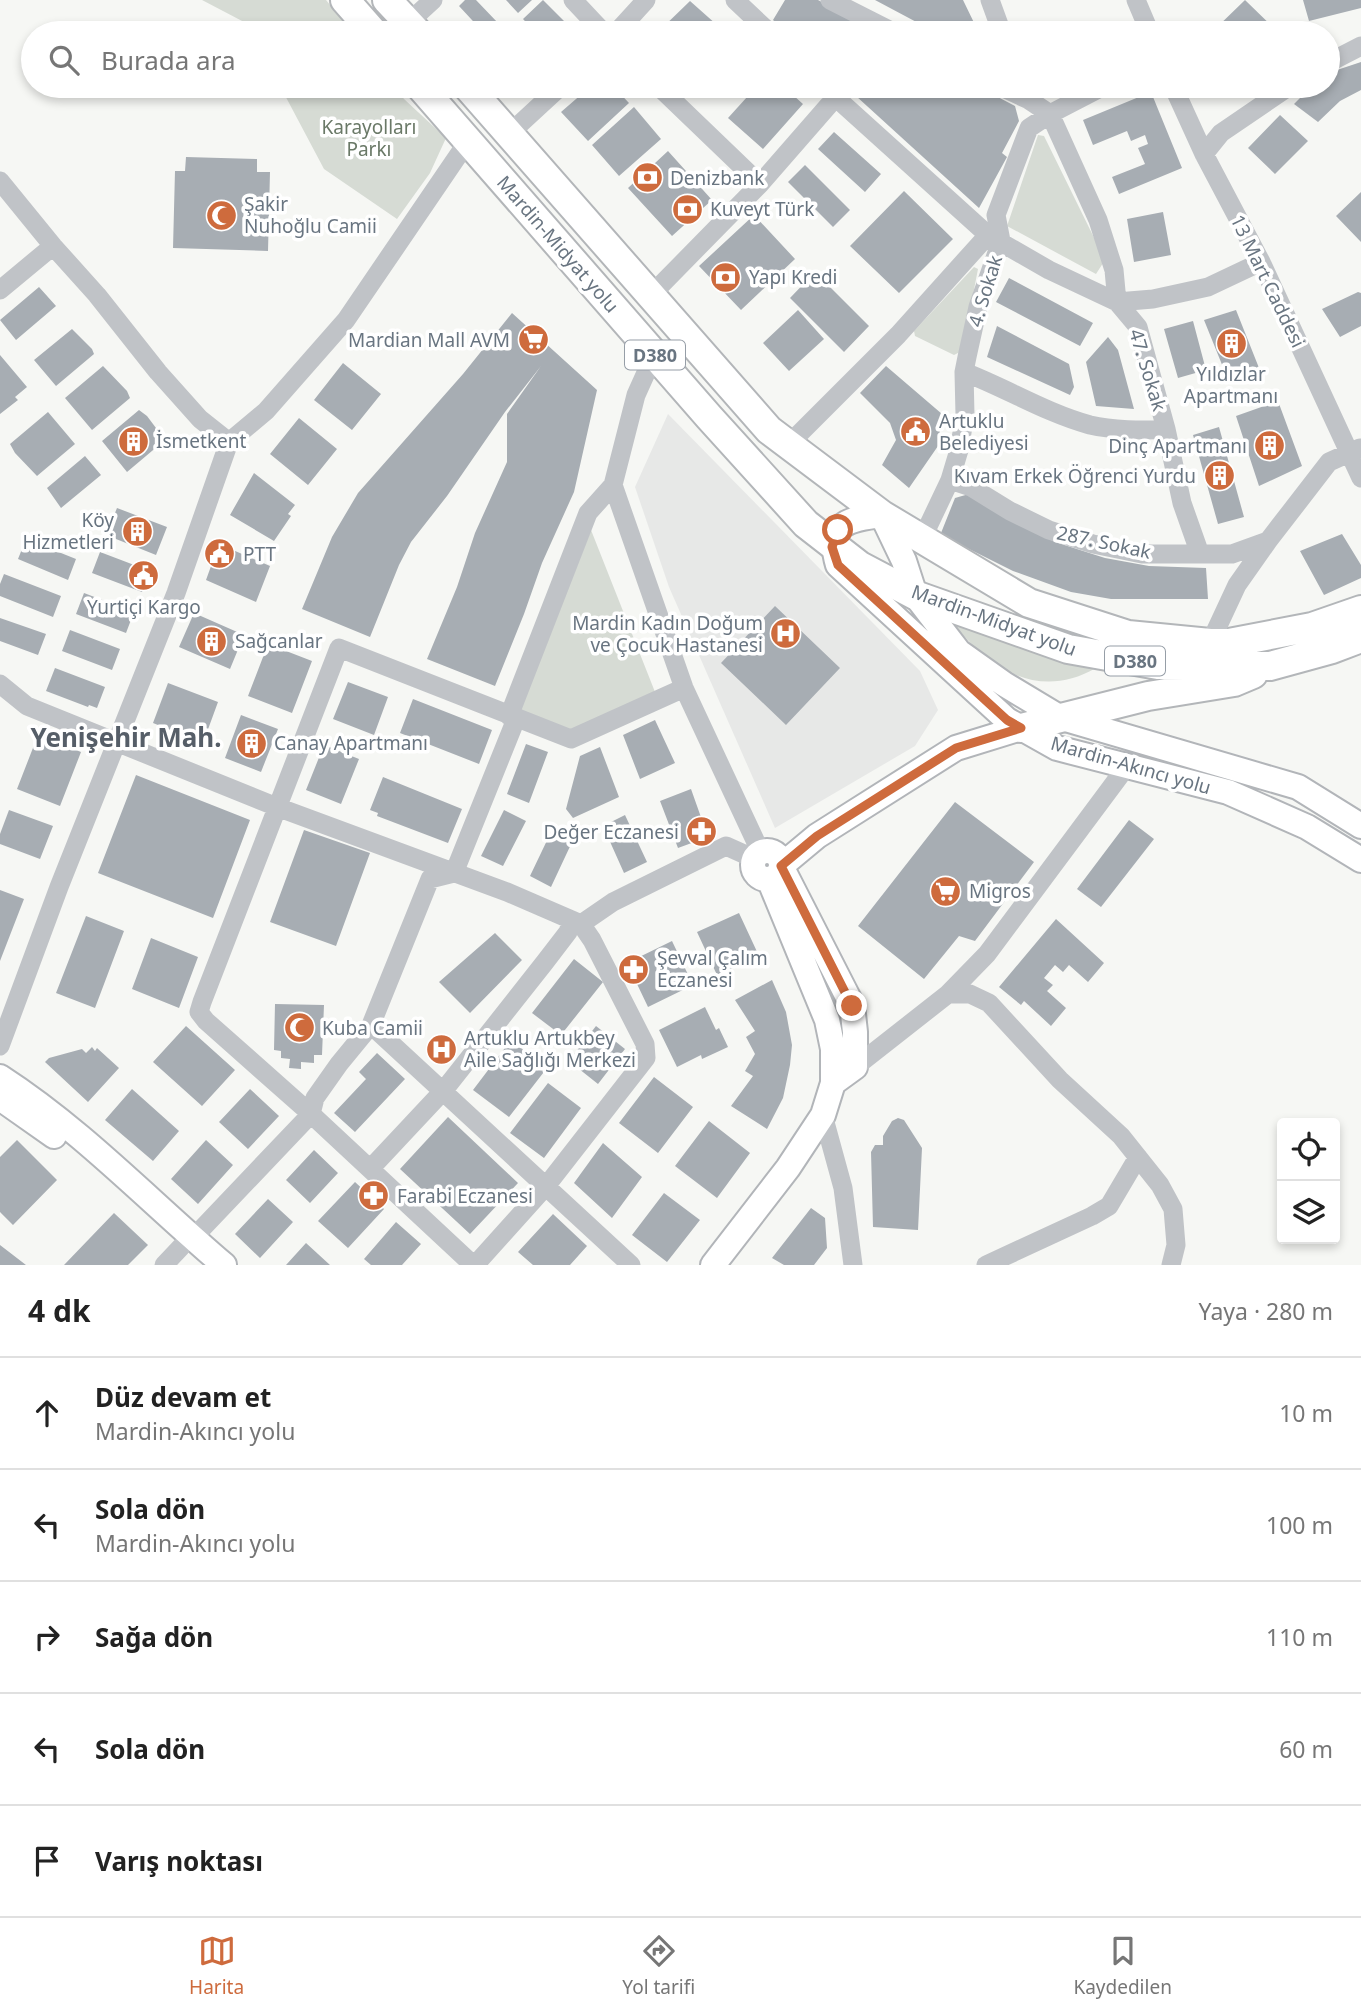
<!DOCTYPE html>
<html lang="tr">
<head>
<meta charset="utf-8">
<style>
	body { margin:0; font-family:"Noto Sans",sans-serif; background:#f2f2f2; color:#222 }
	.controls { position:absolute; right:21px; bottom:21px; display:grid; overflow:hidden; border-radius:7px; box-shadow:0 4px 10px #0003 }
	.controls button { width:63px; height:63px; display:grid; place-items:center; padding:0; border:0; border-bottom:2px solid #e0e0e0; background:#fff; color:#222; font:35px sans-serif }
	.stop { position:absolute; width:21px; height:21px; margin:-16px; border:5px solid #ce6b3d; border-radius:50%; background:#fff }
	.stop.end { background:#ce6b3d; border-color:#fff; box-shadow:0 2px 7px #0008 }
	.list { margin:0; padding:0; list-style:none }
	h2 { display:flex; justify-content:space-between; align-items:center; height:91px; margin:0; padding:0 28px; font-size:30px }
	h2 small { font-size:23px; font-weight:400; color:#767676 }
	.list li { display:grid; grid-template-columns:46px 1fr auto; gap:21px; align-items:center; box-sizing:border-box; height:112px; padding:0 28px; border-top:2px solid #e0e0e0 }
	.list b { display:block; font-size:26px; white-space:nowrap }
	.list p { margin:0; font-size:23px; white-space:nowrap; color:#767676 }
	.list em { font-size:23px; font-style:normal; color:#767676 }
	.icon { flex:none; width:38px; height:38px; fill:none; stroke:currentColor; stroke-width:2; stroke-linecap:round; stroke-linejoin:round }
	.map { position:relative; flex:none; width:1361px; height:1265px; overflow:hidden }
	.search { position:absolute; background:#fff; box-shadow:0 4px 10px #0003; left:21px; right:21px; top:21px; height:77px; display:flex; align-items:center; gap:18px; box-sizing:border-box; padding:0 24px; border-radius:38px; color:#767676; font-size:26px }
	.sheet { height:651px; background:#fff }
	nav { display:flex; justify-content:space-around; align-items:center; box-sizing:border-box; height:98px; border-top:2px solid #e0e0e0; background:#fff; font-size:19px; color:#767676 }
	nav a { display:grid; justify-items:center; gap:4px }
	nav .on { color:#ce6b3d }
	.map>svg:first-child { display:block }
	.built { fill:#e7e8e7 }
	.green { fill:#d6dbd4 }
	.building { fill:#a7adb3 }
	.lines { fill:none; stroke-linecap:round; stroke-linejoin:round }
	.major-casing { stroke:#b2b5b9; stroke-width:28 }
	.highway-casing { stroke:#b3b6b9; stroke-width:32 }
	.minor { stroke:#c0c3c7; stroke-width:19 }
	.major { stroke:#fff; stroke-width:24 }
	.highway { stroke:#fff; stroke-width:28 }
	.route { stroke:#ce6b3d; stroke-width:9 }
	.labels { text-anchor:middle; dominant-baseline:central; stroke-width:7; stroke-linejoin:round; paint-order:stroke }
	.shield { fill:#fff; stroke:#969ea7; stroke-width:2 }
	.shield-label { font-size:18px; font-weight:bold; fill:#697581 }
	.park-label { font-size:19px; fill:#6a7967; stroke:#fff }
	.poi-label { font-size:19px; fill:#697581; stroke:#fff; text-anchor:start }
	.street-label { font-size:19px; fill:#697581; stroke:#fff }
	.district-label { font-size:26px; font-weight:bold; fill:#565e68; stroke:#fff }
</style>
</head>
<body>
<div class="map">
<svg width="1361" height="1265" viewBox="0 0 1361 1265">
	<rect width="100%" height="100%" fill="#f6f7f4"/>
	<!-- built -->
	<path class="built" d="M668,414L920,671L938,710L915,746L775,828L669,587L635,487Z"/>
	<!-- green -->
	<path class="green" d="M202,0H326L353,33H251L244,22Z
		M280,86H394L404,99L446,138L430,173L397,219L324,169Z
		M1038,135L1044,136L1105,260L1096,274L1007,226Z
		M974,267L978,269L962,351L954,355L915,336L914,331Z
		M591,530L655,692L570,730L520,711Z
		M950,619C998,642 1044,658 1096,668C1037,702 986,667 950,619Z"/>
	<!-- building -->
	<path class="building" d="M465,0H476L498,23L488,33H484L459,6Z
		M506,0H532L518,13Z
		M543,0L570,27L564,33H536L523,19Z
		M785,0H818L880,33H787L773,20Z
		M875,0H963L979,33H937Z
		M1245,0L1279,33H1211Z
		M1303,0H1361V8L1309,21Z
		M690,1L726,33H657Z
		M1361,62V90L1340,101L1318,122L1294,104L1312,86H1328V73Z
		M591,86H613L629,103L588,141L561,112Z
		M757,86H783L803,104L763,149L728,118Z
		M845,86H977L1015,106L1019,121L1002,153L1007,157L979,208Z
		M1151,92L1182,168L1119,194L1112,177L1145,164L1138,148L1148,144L1145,135L1131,141L1127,131L1093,145L1083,120Z
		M634,107L661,139L619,176L592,145Z
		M1280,115L1308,141L1275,174L1248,148Z
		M834,132L881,174L865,192L818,149Z
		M668,151L712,200L672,236L628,188Z
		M186,157L257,159V172H270L268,251L173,248L175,171H185Z
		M805,165L850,210L833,227L788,182Z
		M904,191L953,239L899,293L850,246Z
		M1361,192V242L1336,216Z
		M1163,212L1171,255L1134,262L1127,219Z
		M754,215L795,259L741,310L699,266Z
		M815,272L869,326L844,352L790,298Z
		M1009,278L1093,323L1080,346L996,302Z
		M39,287L56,306L16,340L0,320Z
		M1358,292L1361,293V326L1340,337L1322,309Z
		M798,310L824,339L789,371L763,343Z
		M1236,310L1261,373L1229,382L1204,320Z
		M512,313L597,390L574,492L542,563L524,614L495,686L427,659L457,587L475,533L507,462V414L541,366L505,412L447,496L411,542L399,565L370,637L302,609L332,537L358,493L463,374Z
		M1193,321L1206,370L1178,378L1164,329Z
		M997,326L1069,364L1074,387L1070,395L987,357Z
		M72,329L92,349L94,354L56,386L34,360Z
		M1108,337L1118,350L1134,409L1096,406L1086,362Z
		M0,355L27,387L15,397L18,400L0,414Z
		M343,363L381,394L352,430L314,400Z
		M103,366L127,391L130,398L92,430L65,398Z
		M886,366L942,414L938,446L909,488L882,465L896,440L890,423L860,393Z
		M1278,401L1302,466L1259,486L1236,416Z
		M139,410L147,416L165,440L127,472L102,441Z
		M48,412L75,444L37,476L15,453L10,444Z
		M299,418L337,449L308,485L270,454Z
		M1219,427L1244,517L1218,524L1193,435Z
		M85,456L101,475L61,508L47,488Z
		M254,473L295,505L288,514L291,516L274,541L230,515Z
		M969,494L1055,542L1105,558L1149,566L1206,568L1208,599H1111L1071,592L1013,571L965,547L941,533L955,498Z
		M117,508L167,527L156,555L106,535Z
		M1342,534L1361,565V578L1324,595L1300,551Z
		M26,539L76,559L68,580L18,559Z
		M219,544L270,566L256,602L206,580Z
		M100,552L150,571L142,592L92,573Z
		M4,574L61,596L53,617L0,596V584Z
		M84,593L134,612L126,633L76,614Z
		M775,606L840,668L786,725L721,663Z
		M194,613L244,635L230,669L179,647Z
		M0,618L46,634L38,655L0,641Z
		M70,630L120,649L112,670L62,651Z
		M268,644L312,661L292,713L248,696Z
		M55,668L105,687L97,708L89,705L88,707L46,691Z
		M348,682L388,697L374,735L333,719Z
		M168,683L218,702L203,743L153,723Z
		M413,699L492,730L479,764L400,733Z
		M241,715L278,729L261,772L225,758Z
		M655,720L675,763L640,779L623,735Z
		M38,735L81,752L60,806L17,789Z
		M526,744L548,752L529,803L507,794Z
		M324,745L359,759L341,804L306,790Z
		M600,747L619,797L573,818L566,809L580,756Z
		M136,775L250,820L213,918L98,873Z
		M383,777L462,809L448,843L377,816L378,813L370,810Z
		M691,789L708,837L678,848L660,801Z
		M955,802L1034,862L975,941L959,936L924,979L858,926Z
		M9,810L53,826L40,859L0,844V834Z
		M504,810L526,821L503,866L481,856Z
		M625,815L647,862L624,873L603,826Z
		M1129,820L1154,839L1101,907L1077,889Z
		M304,830L370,853L336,946L270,922Z
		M552,830L573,840L551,887L530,876Z
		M0,890L24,899L0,961Z
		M739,913L759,956L717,975L697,932Z
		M86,916L124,931L95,1008L56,993Z
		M1056,919L1104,963L1088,982L1069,965L1063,972L1055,965L1044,978L1053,985L1047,991L1066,1008L1051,1026L1024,1001L1021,1005L999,987Z
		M495,933L522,960L470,1013L439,982Z
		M151,938L198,957L179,1008L132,989Z
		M672,941L693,985L648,1007L627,963Z
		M574,959L603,982L561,1035L532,1013Z
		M772,980L786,1012L792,1045L790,1065L783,1098L767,1129L731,1106L753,1076L745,1071L755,1054L746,1037L755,1031L735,1000Z
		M275,1004L324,1005L322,1055H314V1063L301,1062V1069L289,1068L290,1059L281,1058V1051L274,1050Z
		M705,1007L716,1030L719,1028L728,1047L702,1059L701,1055L677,1067L659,1030Z
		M186,1026L235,1070L202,1106L153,1062Z
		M596,1026L625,1049L598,1084L569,1061Z
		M511,1040L547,1068L509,1117L473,1090Z
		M92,1047L95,1051L97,1048L119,1068L88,1102L45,1062L49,1058L82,1049L86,1053Z
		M377,1053L405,1079L355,1132L334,1113L366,1079L359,1072Z
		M654,1077L693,1107L658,1153L619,1123Z
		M548,1083L581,1108L544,1158L510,1133Z
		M132,1089L179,1131L153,1161L105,1120Z
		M250,1089L279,1116L248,1149L219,1122Z
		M448,1117L518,1183L470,1234L400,1169Z
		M898,1118L904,1120L922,1148L918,1230L873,1227L871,1152L875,1145H883V1136L892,1121Z
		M709,1121L750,1153L717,1198L675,1166Z
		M17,1140L57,1180L13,1225L0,1212V1157Z
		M206,1140L233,1165L198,1204L171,1179Z
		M603,1143L642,1177L612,1218L574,1183Z
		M314,1150L338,1173L310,1203L286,1180Z
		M355,1182L384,1209L348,1248L318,1221Z
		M664,1193L700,1220L667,1262L632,1235Z
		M268,1199L293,1222L260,1258L235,1234Z
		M811,1208L825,1218L827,1248L814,1265H784L772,1258Z
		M114,1213L148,1245L128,1265H64Z
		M553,1214L587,1246L570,1265H533L518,1252Z
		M396,1222L421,1244L402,1265H371L364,1259Z
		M306,1243L330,1265H286Z
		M0,1245L26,1265H0Z"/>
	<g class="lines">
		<defs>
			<path id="major" d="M1361,826L1298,787L1059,717L1004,684L959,652L915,595L904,561L882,515C846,519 826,524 838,565L1007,720L1057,748L1228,792L1307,827L1361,860
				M753 865a14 14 0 1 1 28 0a14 14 0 1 1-28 0Z
				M769,879L827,1020L833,1049V1083L855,1067V1032L852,1005L781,866L817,836L956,748L1021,728
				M0,1077C82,1130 150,1202 224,1265
				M0,1098L54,1136
				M713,1265L788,1168L823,1115L833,1083"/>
			<path id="highway" d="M345,0L374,33
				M387,0L418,33
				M420,86L709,417L806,524L860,566L915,595L1068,649L1158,665L1270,666L1332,649L1361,638
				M467,86L769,430L882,515L1029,603L1128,635L1210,643H1229L1312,627L1361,610
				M1021,728L1148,696L1234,682L1253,674"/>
		</defs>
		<!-- major casing -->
		<use href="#major" class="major-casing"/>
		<!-- highway casing -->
		<use href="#highway" class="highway-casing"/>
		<!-- minor -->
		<path class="minor" d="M573,0L604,33
			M735,0L770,33
			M830,0L895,33
			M990,0L1002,33
			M1136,0L1150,33
			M408,23L433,0
			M616,33L646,0
			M1328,63L1361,46
			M658,86L760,184
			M823,86L988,235L1049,270L1117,302L1153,299L1208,287L1261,262
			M999,86L1029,100
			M1023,86L1029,100L1050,114L1098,220L1114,270L1117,302L1138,327L1166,429L1182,503L1200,554
			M1173,86L1204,154L1261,262L1361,478
			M510,133L561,86
			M1204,154L1221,133L1290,86
			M0,181L53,246L97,295L158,372L200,419L229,442
			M0,290L53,246
			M651,295L760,184L835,98
			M964,372C1006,388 1046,413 1090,425C1111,430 1144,431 1166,429
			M788,445L898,335L988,235
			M950,480L971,487L1010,511L1049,530L1093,544L1142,554H1232L1268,541
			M613,485L684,688L761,853
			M922,539L950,480L959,450L965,415L964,372L967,357L978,307L1001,241L996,215L1029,128L1050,114L1104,86
			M1210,643L1237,585L1268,541L1329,462L1360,448
			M0,684L27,706L277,807L507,892L581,924L592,940L645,1044L646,1058L547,1185L475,1265
			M509,716L588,513L613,485L636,395L654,355
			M581,924L613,902L726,846L755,859
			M948,994H970L989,1003L1060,1080L1121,1136L1160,1185L1173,1209L1176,1245L1171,1265
			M371,1025L631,1265
			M0,1046L59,887L176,593L229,442L266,411L346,320L468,141
			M855,1067L948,994L987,954L1127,766
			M823,1115L843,1188L853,1265
			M370,1169L444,1090L545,962L568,932L572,920
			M193,1238L311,1114L315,1098L339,1064L371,1025L430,879L454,873L516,719
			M164,1265L181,1247
			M473,1265L311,1114L206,1021L199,1012L202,1002L339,648L571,739L684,688
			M986,1265L1092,1216L1109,1206L1138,1157"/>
		<!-- major -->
		<use href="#major" class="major"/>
		<!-- highway -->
		<use href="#highway" class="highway"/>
	</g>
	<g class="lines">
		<!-- route -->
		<path class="route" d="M838,530L832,547L838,565L1007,720L1021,728L956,748L817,836L781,866L852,1006"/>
	</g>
	<!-- icons -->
	<defs>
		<symbol id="bank-disc" viewBox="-11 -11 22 22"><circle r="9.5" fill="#ce6b3d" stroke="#fff"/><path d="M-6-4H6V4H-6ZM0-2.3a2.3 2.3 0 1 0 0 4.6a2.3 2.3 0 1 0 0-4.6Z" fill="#fff"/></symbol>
		<symbol id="mosque-disc" viewBox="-11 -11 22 22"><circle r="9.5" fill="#ce6b3d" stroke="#fff"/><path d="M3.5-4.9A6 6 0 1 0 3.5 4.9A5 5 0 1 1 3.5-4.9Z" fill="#fff"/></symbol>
		<symbol id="supermarket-disc" viewBox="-11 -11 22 22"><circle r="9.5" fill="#ce6b3d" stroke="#fff"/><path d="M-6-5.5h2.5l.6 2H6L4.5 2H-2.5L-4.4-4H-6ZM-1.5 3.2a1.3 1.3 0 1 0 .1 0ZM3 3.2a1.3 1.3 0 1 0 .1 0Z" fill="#fff"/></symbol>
		<symbol id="building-disc" viewBox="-11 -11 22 22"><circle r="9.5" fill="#ce6b3d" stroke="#fff"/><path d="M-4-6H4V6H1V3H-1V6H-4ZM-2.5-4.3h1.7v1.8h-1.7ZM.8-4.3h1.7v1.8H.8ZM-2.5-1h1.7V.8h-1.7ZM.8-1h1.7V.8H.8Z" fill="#fff"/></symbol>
		<symbol id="civic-disc" viewBox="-11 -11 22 22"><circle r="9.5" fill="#ce6b3d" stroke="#fff"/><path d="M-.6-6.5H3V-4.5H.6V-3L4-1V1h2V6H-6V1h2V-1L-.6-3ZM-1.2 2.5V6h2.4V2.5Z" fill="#fff"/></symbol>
		<symbol id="hospital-disc" viewBox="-11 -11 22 22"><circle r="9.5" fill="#ce6b3d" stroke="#fff"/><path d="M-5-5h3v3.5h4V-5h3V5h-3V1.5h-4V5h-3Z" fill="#fff"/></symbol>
		<symbol id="pharmacy-disc" viewBox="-11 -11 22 22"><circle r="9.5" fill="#ce6b3d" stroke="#fff"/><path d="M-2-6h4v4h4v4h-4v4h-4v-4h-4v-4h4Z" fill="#fff"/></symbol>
	</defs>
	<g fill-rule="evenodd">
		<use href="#bank-disc" x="630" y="160" width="35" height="35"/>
		<use href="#bank-disc" x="670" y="192" width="35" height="35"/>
		<use href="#mosque-disc" x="204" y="198" width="35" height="35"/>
		<use href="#bank-disc" x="708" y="260" width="35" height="35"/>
		<use href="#supermarket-disc" x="516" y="322" width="35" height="35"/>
		<use href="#building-disc" x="1214" y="326" width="35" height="35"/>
		<use href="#civic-disc" x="898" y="414" width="35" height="35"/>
		<use href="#building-disc" x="116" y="424" width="35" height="35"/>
		<use href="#building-disc" x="1252" y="428" width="35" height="35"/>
		<use href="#building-disc" x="1202" y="458" width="35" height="35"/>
		<use href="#building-disc" x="120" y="514" width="35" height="35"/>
		<use href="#civic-disc" x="202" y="536" width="35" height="35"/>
		<use href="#civic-disc" x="126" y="558" width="35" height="35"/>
		<use href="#hospital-disc" x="768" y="616" width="35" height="35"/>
		<use href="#building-disc" x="194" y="624" width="35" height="35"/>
		<use href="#building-disc" x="234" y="726" width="35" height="35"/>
		<use href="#pharmacy-disc" x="684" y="814" width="35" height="35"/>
		<use href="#supermarket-disc" x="928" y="874" width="35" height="35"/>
		<use href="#pharmacy-disc" x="616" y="952" width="35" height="35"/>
		<use href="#mosque-disc" x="282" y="1010" width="35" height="35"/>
		<use href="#hospital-disc" x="424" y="1032" width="35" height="35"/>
		<use href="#pharmacy-disc" x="356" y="1178" width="35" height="35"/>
	</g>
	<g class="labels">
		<!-- shield labels -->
		<g class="shield">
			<rect x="625" y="340.5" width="60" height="29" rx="5"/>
			<rect x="1105" y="646.5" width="60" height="29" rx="5"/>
		</g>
		<g class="shield-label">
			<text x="655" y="355">D380</text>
			<text x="1135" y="661">D380</text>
		</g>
		<!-- park labels -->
		<g class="park-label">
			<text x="369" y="127">Karayolları<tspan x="369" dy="22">Parkı</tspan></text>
		</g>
		<!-- poi labels -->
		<g class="poi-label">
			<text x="670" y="178">Denizbank</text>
			<text x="244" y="204">Şakir<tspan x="244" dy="22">Nuhoğlu Camii</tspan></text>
			<text x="710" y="209">Kuveyt Türk</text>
			<text x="749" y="277">Yapı Kredi</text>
			<text x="510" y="340" text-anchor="end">Mardian Mall AVM</text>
			<text x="1231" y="374" text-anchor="middle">Yıldızlar<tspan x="1231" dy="22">Apartmanı</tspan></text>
			<text x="939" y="421">Artuklu<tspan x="939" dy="22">Belediyesi</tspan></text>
			<text x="156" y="441">İsmetkent</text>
			<text x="1247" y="446" text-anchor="end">Dinç Apartmanı</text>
			<text x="1196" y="476" text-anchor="end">Kıvam Erkek Öğrenci Yurdu</text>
			<text x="114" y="520" text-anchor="end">Köy<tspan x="114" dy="22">Hizmetleri</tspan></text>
			<text x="243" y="554">PTT</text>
			<text x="144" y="607" text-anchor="middle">Yurtiçi Kargo</text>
			<text x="763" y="623" text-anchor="end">Mardin Kadın Doğum<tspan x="763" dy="22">ve Çocuk Hastanesi</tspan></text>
			<text x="235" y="641">Sağcanlar</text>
			<text x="274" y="743">Canay Apartmanı</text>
			<text x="679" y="832" text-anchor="end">Değer Eczanesi</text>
			<text x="969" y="891">Migros</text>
			<text x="657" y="958">Şevval Çalım<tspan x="657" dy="22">Eczanesi</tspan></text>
			<text x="322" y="1028">Kuba Camii</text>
			<text x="464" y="1038">Artuklu Artukbey<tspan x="464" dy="22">Aile Sağlığı Merkezi</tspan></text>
			<text x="397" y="1196">Farabi Eczanesi</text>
		</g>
		<!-- street labels -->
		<g class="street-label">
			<text transform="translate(558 244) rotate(49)">Mardin-Midyat yolu</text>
			<text transform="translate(1268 281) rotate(64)">13 Mart Caddesi</text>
			<text transform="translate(985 291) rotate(-73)">4. Sokak</text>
			<text transform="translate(1148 370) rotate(73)">47. Sokak</text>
			<text transform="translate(1104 542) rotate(12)">287. Sokak</text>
			<text transform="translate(994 620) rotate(20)">Mardin-Midyat yolu</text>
			<text transform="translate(1131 765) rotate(16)">Mardin-Akıncı yolu</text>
		</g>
		<!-- district labels -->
		<g class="district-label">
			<text x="126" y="737">Yenişehir Mah.</text>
		</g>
	</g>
</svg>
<div class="controls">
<button><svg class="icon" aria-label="locate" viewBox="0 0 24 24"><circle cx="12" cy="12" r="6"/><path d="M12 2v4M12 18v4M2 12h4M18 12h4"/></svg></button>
<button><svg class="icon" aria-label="layers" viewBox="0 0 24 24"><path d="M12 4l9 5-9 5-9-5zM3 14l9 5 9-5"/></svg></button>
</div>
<div class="stop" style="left:838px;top:530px"></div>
<div class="stop end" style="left:852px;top:1006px"></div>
<div class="search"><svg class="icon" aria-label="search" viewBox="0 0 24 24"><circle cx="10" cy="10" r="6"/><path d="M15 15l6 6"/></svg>Burada ara</div>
</div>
<section class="sheet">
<h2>4 dk<small>Yaya · 280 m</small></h2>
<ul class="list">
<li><svg class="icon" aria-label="ahead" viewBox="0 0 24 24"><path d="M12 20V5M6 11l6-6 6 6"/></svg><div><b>Düz devam et</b><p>Mardin-Akıncı yolu</p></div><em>10 m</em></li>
<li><svg class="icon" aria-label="left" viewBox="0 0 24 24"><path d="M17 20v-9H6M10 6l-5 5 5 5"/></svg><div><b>Sola dön</b><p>Mardin-Akıncı yolu</p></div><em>100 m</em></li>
<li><svg class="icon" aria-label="right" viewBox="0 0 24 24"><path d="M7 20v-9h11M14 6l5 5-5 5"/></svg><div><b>Sağa dön</b></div><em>110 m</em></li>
<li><svg class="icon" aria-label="left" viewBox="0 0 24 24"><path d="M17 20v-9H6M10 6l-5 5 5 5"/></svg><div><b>Sola dön</b></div><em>60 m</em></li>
<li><svg class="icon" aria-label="arrive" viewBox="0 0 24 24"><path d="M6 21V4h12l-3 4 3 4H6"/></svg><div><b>Varış noktası</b></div></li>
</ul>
</section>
<nav>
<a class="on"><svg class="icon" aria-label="map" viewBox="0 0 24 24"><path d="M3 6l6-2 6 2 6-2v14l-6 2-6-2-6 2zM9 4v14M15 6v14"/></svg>Harita</a>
<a><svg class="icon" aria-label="directions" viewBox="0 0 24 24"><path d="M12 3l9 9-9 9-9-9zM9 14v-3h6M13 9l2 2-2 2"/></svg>Yol tarifi</a>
<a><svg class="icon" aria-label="saved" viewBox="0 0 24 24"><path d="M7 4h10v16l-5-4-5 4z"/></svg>Kaydedilen</a>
</nav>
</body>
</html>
